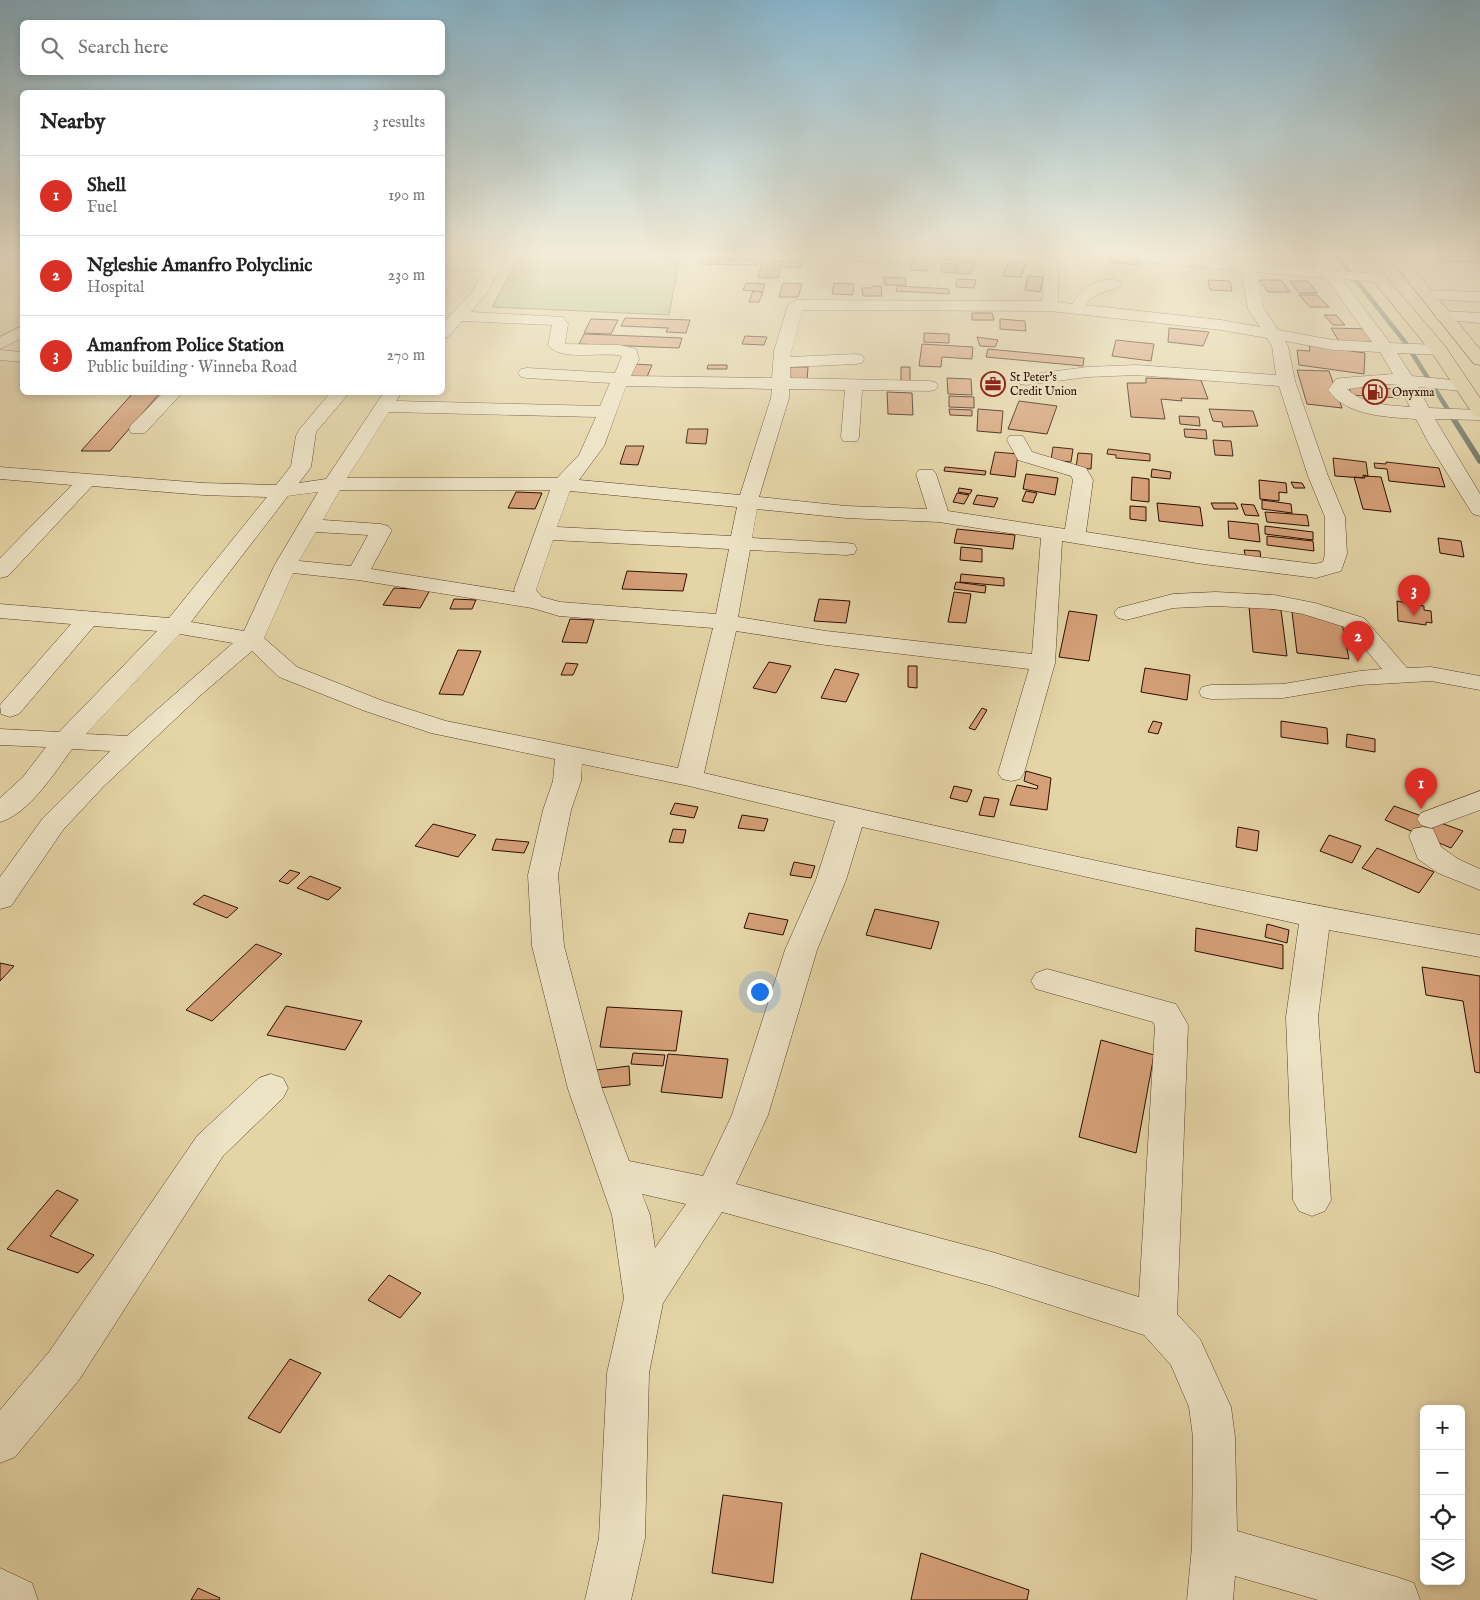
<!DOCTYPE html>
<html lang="en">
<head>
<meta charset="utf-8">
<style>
	body { margin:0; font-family:"IM FELL English",serif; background:#f6f6f6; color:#222 }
	.controls { position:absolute; right:15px; bottom:15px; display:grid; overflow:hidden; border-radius:8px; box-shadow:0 2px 8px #0003 }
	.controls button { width:45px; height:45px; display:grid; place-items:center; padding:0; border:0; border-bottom:1px solid #e0e0e0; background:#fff; color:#222; font:25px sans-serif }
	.you { position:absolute; left:759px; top:991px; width:18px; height:18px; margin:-12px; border:4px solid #fff; border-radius:50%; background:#1a73e8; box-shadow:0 0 0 8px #1a73e833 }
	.badge { display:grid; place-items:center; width:32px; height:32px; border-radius:50%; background:#d93025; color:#fff; font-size:16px; font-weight:700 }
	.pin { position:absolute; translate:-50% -41px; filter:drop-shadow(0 1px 2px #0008) }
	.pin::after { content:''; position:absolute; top:26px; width:18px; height:15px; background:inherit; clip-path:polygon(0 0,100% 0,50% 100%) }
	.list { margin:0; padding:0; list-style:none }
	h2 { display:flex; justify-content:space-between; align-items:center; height:65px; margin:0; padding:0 20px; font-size:21px }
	h2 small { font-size:16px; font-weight:400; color:#767676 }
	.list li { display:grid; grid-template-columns:32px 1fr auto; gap:15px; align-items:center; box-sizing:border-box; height:80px; padding:0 20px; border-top:1px solid #e0e0e0 }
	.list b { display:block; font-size:19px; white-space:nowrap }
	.list p { margin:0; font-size:16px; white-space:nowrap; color:#767676 }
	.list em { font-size:16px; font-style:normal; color:#767676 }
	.icon { flex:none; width:28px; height:28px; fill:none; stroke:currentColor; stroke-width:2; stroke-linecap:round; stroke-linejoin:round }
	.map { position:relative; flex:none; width:1480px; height:1600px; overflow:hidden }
	.search { position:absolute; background:#fff; box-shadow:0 2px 8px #0003; left:20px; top:20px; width:425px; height:55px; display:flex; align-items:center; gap:12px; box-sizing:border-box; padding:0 18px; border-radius:8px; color:#767676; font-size:19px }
	.panel { position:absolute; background:#fff; box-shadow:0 2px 8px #0003; left:20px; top:90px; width:425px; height:305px; border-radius:8px }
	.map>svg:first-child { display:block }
	.green { fill:#b1bd89; stroke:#6e6545 }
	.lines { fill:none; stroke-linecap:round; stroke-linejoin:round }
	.stream-far1 { stroke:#6b7465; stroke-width:4.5 }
	.stream { stroke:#6b7465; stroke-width:5.5 }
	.building { fill:#d59f77; stroke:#2b0d01 }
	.minor-casing { stroke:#593f2a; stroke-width:1 }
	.highway-casing { stroke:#2b0d01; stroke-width:1 }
	.minor { fill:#ede3c5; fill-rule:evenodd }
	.highway { fill:#e4d4a6; fill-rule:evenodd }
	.labels { text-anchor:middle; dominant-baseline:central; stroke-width:4.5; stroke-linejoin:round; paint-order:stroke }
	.far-poi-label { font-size:12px; fill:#2b0d01; stroke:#ede3c5; text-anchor:start }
</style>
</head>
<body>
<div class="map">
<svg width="1480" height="1600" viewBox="0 0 1480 1600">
	<rect width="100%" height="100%" fill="#e4d4a6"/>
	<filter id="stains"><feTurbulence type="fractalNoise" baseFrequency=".004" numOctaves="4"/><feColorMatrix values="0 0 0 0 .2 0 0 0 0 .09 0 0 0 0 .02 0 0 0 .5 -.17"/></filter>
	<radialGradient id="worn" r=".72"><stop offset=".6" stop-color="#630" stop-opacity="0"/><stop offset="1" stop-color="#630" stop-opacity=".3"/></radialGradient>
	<!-- green -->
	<path class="green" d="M520,256H680L669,315L492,307Z"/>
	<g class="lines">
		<!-- stream-far1 -->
		<path class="stream-far1" d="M1337,256L1405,342L1452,416"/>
		<!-- stream -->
		<path class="stream" d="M1451,415L1480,461"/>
	</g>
	<!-- building -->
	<path class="building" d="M853,256H873L881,257L877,263L849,261Z
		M928,256H950V260L932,259V256Z
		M1433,256H1480V262L1437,261Z
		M913,257L930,258L927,271L909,270Z
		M1113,258L1139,261L1137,265L1110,262Z
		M699,259L757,260V265L698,264Z
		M762,261L802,262L801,267H780L778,278H758Z
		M960,261L975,262L971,274L955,273Z
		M1009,261L1026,263L1021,277L1003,276Z
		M943,263L956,264L954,273L941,272Z
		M1028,276L1043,277L1040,292L1025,290Z
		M884,277L905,278L906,285H885Z
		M957,279L976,280L974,288L956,287Z
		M1208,280L1230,281L1232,291L1210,290Z
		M1259,280H1281L1290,292H1268Z
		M1290,281H1308L1317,293H1299Z
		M746,283L765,284L762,292L743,290Z
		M783,283L802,284L798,297H779Z
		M834,283L854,284L853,295L832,294Z
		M872,286H881L882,296H863L862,288H872Z
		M897,286L949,289V294L896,291Z
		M753,291L763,292L759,302H749Z
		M1299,295H1317L1329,307H1310Z
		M972,313H992L994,320H972Z
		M1324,315H1336L1345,325H1333Z
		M625,318L690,320L686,333L666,332L668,328L621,326Z
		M591,319L618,320L611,334L584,333Z
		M1000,319L1025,321L1026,331L1000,329Z
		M1169,328L1209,332L1203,346L1168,342Z
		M1331,328L1370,329L1382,345L1340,343Z
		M924,333L949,334V343L924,342Z
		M584,334L682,338L679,348L579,344Z
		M745,336L767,337L764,345L742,344Z
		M977,337L998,340L995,347L980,346Z
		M1116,340L1154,344L1151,361L1112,356Z
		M922,344L973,347L972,359L942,357L941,367L919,366Z
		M1309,345L1365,353L1364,374L1299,365L1297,350L1310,351Z
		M988,349L1084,358L1083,366L986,357Z
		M633,364L652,365L647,377L628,376Z
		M708,365H727V369H707Z
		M786,367H808L807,381H785Z
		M901,367H910V384H901Z
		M1297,370L1329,371L1342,408L1307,404Z
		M947,378L971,379L972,395L948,394Z
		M1146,378L1201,380L1208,399L1181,398L1182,401L1161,399L1165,419L1131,417L1127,383H1146Z
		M1348,386L1395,389L1399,398L1352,395Z
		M887,392L912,393L913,415L888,414Z
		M133,393H160L110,451H81Z
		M949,396L974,397V408L949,407Z
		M1019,401L1057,406L1047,434L1008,429Z
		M949,409L972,410V416L950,415Z
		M978,409L1003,411L1001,433L977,431Z
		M1209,409L1253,411L1258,426L1223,427L1222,422L1213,421Z
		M1179,416L1199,417L1200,426L1180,424Z
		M688,429H708L706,444L686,443Z
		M1184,429L1206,430L1207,439L1185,437Z
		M1213,440L1231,441L1233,456L1215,455Z
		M626,446H644L638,465L620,464Z
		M1053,447L1073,449L1071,462L1051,460Z
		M1108,449L1150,454V461L1116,458V455L1107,454Z
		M995,452L1018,454L1015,477L990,474Z
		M1078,453L1092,454L1091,469L1076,468Z
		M1333,458L1366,462L1368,476L1363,475V478L1335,476Z
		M1386,462L1439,468L1445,487L1389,481L1387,469L1375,468L1374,463L1386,464Z
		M945,467L986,471L985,475L944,471Z
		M1152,469L1171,472L1170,479L1151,477Z
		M1026,474L1058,478L1055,495L1023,489Z
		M1364,476L1381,477L1391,512L1363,509L1354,477L1365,478Z
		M1132,477L1149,479V502L1131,500Z
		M1259,480L1286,483L1287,493L1279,492V501L1260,499Z
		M1291,482L1302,483L1305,488H1294Z
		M959,488L972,490L970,494L958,492Z
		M1026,491L1037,493L1033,503L1022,501Z
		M516,492L542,493L535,509L508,508Z
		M957,493L969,495L964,504L953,502Z
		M977,495L998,498L994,507L973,504Z
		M1262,500L1291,504L1292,513L1262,509Z
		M1157,503L1200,507L1203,526L1159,521Z
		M1211,503H1235L1238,509H1214Z
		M1241,504L1254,505L1259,516L1245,515Z
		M1130,506L1146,507V521L1130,519Z
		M1265,512L1307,515L1309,526L1267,522Z
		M1228,521L1258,524L1260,542L1229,538Z
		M1265,526L1313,532V540L1265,534Z
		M957,529L1015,535L1013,549L954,543Z
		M1267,536L1313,541L1314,551L1267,545Z
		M1438,538L1461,541L1464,557L1440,553Z
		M961,547L982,549V562L960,560Z
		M1244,550L1260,551L1261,560L1246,558Z
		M627,571L687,574L683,591L622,589Z
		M961,574L1004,578V586L960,582Z
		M956,582L986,586L985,593L954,589Z
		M394,588L430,590L420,608L383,605Z
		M954,592L971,594L966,623L948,622Z
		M454,599L476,600L472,609H450Z
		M819,599L850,601L846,623L814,621Z
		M1397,601L1424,606V610L1431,611L1432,623L1426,622V625L1398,621Z
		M1249,606L1281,610L1287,656L1253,652Z
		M1069,611L1097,615L1089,661L1059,657Z
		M1292,612L1341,618L1349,659L1297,653Z
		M570,619L594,620L587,643L562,642Z
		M458,650L481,651L463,695L439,694Z
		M769,662L791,666L776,693L753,688Z
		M566,663L578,664L573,675H561Z
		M908,666H917V688L908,687Z
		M1145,668L1190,675L1187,700L1141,692Z
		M835,669L859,674L846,702L821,698Z
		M982,708L987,710L975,730L969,728Z
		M1153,721L1162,723L1158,734L1148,732Z
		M1281,721L1327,728L1328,744L1281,737Z
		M1347,734L1375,739V752L1346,747Z
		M1026,771L1051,778L1047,810L1010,805L1017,785L1037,789L1038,786L1024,781Z
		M954,786L972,790L967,802L950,798Z
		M984,797L999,799L994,817L979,815Z
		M675,803L698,807L694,818L670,814Z
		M1394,806L1463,831L1451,848L1385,820Z
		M742,815L768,819L764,831L738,828Z
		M433,824L476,835L458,857L415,846Z
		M1238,827L1259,831L1257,851L1236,847Z
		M673,829L686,830L683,843L669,842Z
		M1329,835L1361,846L1352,863L1320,851Z
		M496,839L529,842L524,853L492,850Z
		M1377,848L1434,872L1419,893L1362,868Z
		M794,862L815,866L811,878L790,875Z
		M290,870L300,873L288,884L279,881Z
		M310,876L341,888L328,900L297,888Z
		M204,895L238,908L227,918L193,904Z
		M875,909L939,922L931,949L866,935Z
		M749,913L788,920L783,935L744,928Z
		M1267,924L1289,930L1287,943L1265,937Z
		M1196,928L1283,945V969L1195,951Z
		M256,944L282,954L212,1021L186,1010Z
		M0,963L14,966L0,981Z
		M1422,967L1480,976V1073L1475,1072L1463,1001L1426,995Z
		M286,1006L362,1021L345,1050L267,1035Z
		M607,1007L682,1011L676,1051L600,1047Z
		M1101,1040L1154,1055L1136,1153L1079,1137Z
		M633,1053L665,1055L663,1066L631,1064Z
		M668,1054L728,1059L722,1098L661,1092Z
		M629,1066L630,1085L597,1088L596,1070Z
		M57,1190L78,1200L50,1236L94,1255L78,1273L7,1249Z
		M389,1275L421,1293L400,1318L368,1300Z
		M290,1359L321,1373L280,1433L248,1418Z
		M723,1495L782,1503L773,1583L712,1573Z
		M921,1553L1029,1590L1027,1600H911Z
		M198,1588L220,1598L219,1600H191Z"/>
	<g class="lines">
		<defs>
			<path id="minor" d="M493,256H507L486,294L471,312L563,317L568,324L565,343L566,344L620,345L636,349L639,359L631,376L772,378L774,351L788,305L796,300L1042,301L1044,274L1040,256H1054L1058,274V302L1072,304C1082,288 1100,276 1119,281L1122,284C1114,294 1098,287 1086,305L1221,320L1260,327L1248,309L1241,271L1116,260L1109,256H1168L1317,268L1310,256H1324L1332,270L1383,275L1385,278L1383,281L1378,282L1342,279L1390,343L1439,345L1445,346L1447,350L1445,354L1439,355L1397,353L1412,376L1463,381L1469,382L1472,386L1469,390L1463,391L1418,387L1429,408L1480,410V420L1435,419L1480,494V516L1473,514L1470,510L1428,442L1416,419C1387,417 1346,416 1328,390L1336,379L1342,378L1393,374L1380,352L1333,350L1285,341L1288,346L1295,381L1328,476L1345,517L1347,554L1341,571L1316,578L1203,564L1062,541L1055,663L1024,773L1020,779L1011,781L1002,779L998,773L1029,669L826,645L736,631L704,773C961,833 1220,890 1480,935V957L1329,930L1318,1017L1331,1200L1325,1211L1312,1216L1299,1211L1293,1200L1286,1017L1299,924L862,827L846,880L817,950L768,1115L736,1184L992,1252L1139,1297L1155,1026L1153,1022L1036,989L1031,981L1036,973L1047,969L1176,1004L1188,1025L1177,1314L1200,1339L1231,1407L1235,1437L1237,1531L1397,1577L1414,1583L1420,1600H1318L1235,1576L1233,1600H1187L1192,1547L1193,1437L1189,1407L1171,1365L1144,1335L992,1286L722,1212L663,1303L649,1373L645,1538L631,1600H585L599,1538L607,1373L624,1298L612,1215L568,1089L532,946L528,875L543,810L553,781L555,759L431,733L365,711L279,677L252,651L202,694L103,787L63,830L11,906L0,909V877L43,818L110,751L72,749C55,772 29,814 0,822V798L23,777L46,747L0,745V729L59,732L157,631L94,626L19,714L10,717L1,714L0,705L71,624L0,618V604L169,618L267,497L203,495L92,486L8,576L0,578V558L72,485L0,479V467L203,483L276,485L291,466L296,436L299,430L331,392H350L316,432L311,467L299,483L326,479L384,392H402L396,401L600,406L610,383L527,378L521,377L518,373L521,369L527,368L615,373L622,356C603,351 560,362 548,345L552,325L462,321L448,337L442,339V324L472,292L485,269L442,268V260L490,261ZM1256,272L1323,278L1330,283L1372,342L1333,340L1278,330L1264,309ZM802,310L1050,311L1221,330L1267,338L1272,346L1276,375L1136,365L1087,367L1026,375L1020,376L1017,380L1020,384L1026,385L1087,377L1136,375L1279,386L1308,476L1325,517V554L1323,562L1315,564L1203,550L1086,532L1093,480L1086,468L1032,452L1023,436H1009L1007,440L1018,460L1071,476L1073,480L1065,529L948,511L936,474L933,470H919L916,474L927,509L846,506L759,497L789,398V389L845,390L841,437L843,441H857L859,437L862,390L929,391L935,390L938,386L935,382L929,381L790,378V367L856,364L862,363L864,359L862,355L856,354L790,357ZM1386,384L1399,385L1410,407C1388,405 1364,405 1347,389ZM626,386L772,389L771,398L740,495L579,480L604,446ZM389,412L596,417L579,455L557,478H347ZM340,490H550L514,590L515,592L371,569L392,530L388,526L381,524L323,520ZM570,491L737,507L731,536L557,527ZM318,492L274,566L244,631L191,622L288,496ZM757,509L846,518L939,522L1041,538L1032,654L826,631L738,617L750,550L846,555L854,554L857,549L854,544L846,543L752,538ZM316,532L368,535L351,566L299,561ZM553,540L729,549L716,614L560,602L542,597L536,590ZM293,573L358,580L532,608L559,616L713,628L678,768L446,721L383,701L297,667L264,638ZM180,634L233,643L127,736L86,734ZM582,764L689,786L835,821L816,880L785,950L732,1115L703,1176L629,1161L602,1089L564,946L558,875L571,810L581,781ZM642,1194L686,1204L655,1248L650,1215Z
				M442,271L449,275L450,288L442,292Z
				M1427,290L1480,292V302L1422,298L1419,295L1422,292Z
				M1443,311L1480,313V323L1437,319L1435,316Z
				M22,326V338L0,349V337Z
				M0,350L22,352V362L0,360Z
				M164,392H183L145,433H131L129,429L131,425Z
				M1216,592L1274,595L1315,603L1364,618L1407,668L1431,667L1480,676V690L1431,681L1360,685L1283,698L1211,699L1202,697L1199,692L1202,687L1211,685L1283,684L1360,671L1382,669L1348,628L1303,614L1274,609L1216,606L1173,608L1126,620L1118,618L1114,613L1118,608L1173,594Z
				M1480,791V810L1431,828L1421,825L1417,819L1421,813Z
				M1423,827L1433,829L1441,847L1458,859L1480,869V890L1438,873L1418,859L1409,836L1413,829Z
				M271,1074L283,1078L288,1088L283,1098L223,1156L79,1380L15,1457L0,1463V1410L49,1352L197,1136L259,1078Z
				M0,1568L32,1583L38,1600H0Z"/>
			<path id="highway" d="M1353,256H1368L1445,346L1480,398V417L1474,416L1432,353Z
				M1388,256H1403L1480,349V365L1474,364Z"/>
		</defs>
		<!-- minor casing -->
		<use href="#minor" class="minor-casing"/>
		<!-- highway casing -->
		<use href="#highway" class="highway-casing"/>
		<!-- minor -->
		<use href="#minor" class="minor"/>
		<!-- highway -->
		<use href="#highway" class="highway"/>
	</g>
	<!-- sky -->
	<linearGradient id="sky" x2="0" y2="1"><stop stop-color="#87b6ce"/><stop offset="0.53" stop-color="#f3ecd7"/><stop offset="1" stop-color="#f3ecd7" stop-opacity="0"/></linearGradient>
	<rect width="1480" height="480" fill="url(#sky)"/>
	<!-- icons -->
	<defs>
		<symbol id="office-ring" viewBox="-11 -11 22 22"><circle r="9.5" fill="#ede3c5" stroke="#8f2418" stroke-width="1.5"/><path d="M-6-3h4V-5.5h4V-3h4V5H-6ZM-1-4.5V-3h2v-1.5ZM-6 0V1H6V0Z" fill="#8f2418"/></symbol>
		<symbol id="fuel-ring" viewBox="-11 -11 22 22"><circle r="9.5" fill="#ede3c5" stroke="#8f2418" stroke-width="1.5"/><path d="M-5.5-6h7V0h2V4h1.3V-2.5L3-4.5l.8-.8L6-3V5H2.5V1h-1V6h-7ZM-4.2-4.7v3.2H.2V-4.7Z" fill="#8f2418"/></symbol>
	</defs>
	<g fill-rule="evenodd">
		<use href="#office-ring" x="979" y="370" width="28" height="28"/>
		<use href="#fuel-ring" x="1361" y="378" width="28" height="28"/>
	</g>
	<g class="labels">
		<!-- far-poi labels -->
		<g class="far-poi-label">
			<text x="1010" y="377">St Peter's<tspan x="1010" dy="14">Credit Union</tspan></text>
			<text x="1392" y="392">Onyxma</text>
		</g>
	</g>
	<rect width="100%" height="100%" filter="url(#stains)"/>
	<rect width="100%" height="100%" fill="url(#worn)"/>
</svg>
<div class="controls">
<button>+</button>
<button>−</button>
<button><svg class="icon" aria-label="locate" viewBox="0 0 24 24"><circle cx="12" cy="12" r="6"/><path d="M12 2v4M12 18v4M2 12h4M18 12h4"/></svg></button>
<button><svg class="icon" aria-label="layers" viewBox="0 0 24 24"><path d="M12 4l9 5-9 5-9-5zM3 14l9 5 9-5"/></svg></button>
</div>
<div class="you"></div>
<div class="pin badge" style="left:1421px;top:809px">1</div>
<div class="pin badge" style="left:1358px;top:662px">2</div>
<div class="pin badge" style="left:1414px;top:616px">3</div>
<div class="search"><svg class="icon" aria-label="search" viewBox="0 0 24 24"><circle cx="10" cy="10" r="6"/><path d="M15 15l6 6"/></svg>Search here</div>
<section class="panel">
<h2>Nearby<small>3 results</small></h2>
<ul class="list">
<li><span class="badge">1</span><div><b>Shell</b><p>Fuel</p></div><em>190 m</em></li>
<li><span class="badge">2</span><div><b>Ngleshie Amanfro Polyclinic</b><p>Hospital</p></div><em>230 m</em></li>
<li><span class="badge">3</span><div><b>Amanfrom Police Station</b><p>Public building · Winneba Road</p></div><em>270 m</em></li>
</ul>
</section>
</div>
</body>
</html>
